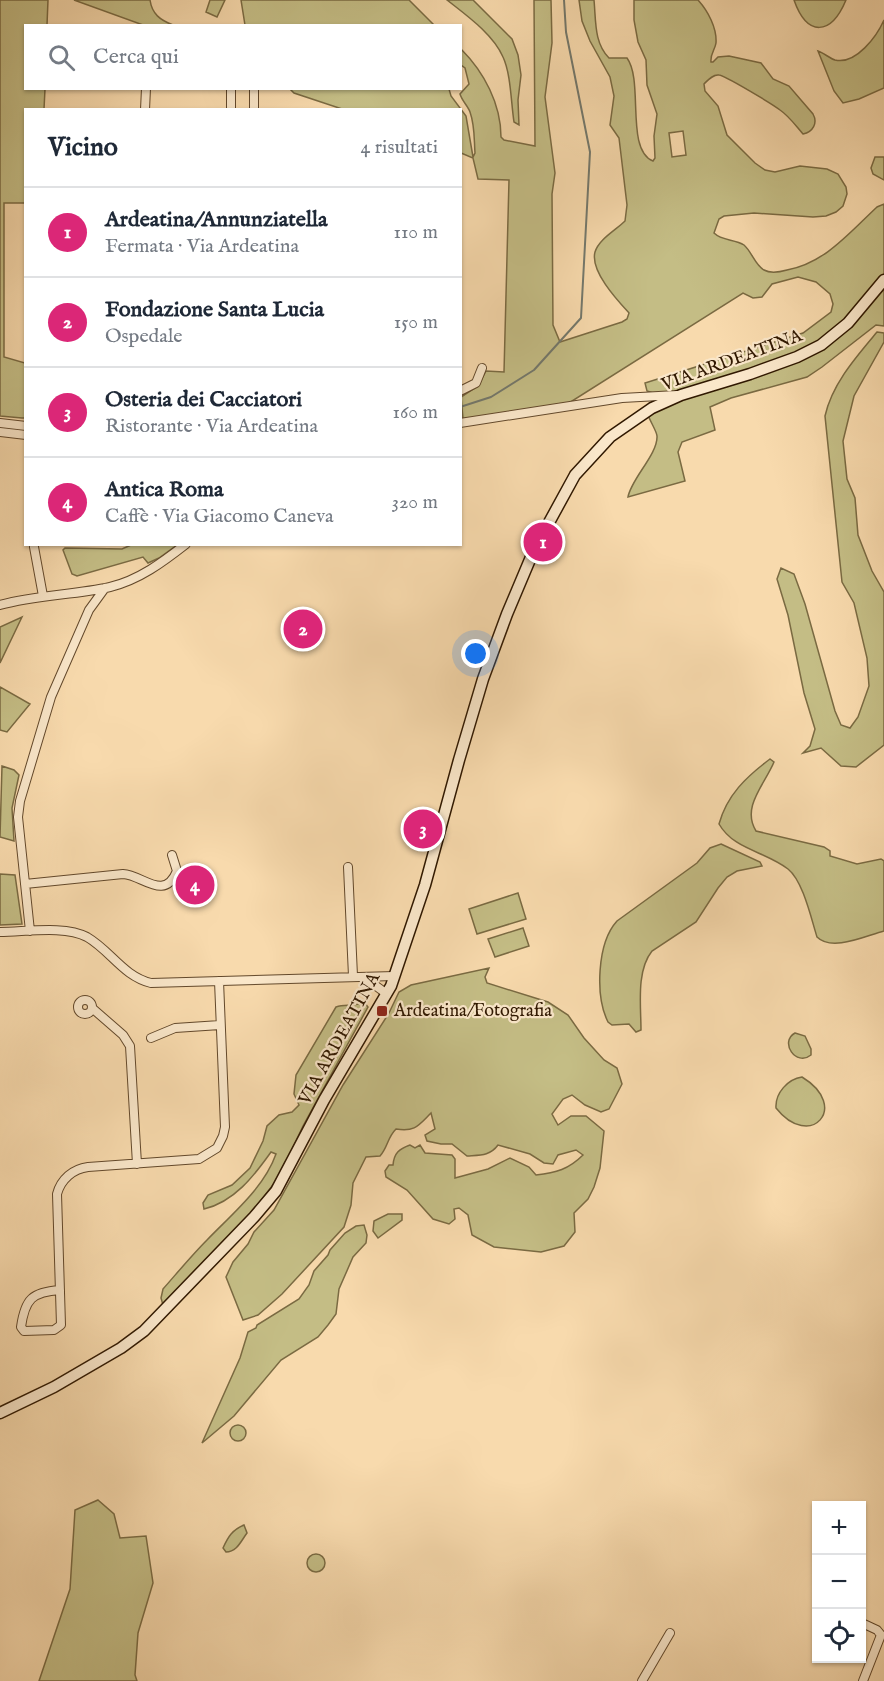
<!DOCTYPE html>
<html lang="it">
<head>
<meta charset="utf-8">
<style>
	body { margin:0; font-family:"IM FELL English",serif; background:#f6f6f7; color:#1f2937 }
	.controls { position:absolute; right:18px; bottom:18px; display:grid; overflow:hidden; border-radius:0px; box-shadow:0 2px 4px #0004 }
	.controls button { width:54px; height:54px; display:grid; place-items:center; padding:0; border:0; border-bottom:2px solid #e0e1e3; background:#fff; color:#1f2937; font:30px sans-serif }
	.you { position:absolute; left:476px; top:654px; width:21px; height:21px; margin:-15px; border:4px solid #fff; border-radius:50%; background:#1a73e8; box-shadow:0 0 0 9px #1a73e833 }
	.badge { display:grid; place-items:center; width:39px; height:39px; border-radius:50%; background:#db2777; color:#fff; font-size:20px; font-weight:700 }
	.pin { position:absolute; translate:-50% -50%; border:3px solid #fff; box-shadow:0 2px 6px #0006 }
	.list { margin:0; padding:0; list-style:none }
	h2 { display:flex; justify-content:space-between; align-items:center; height:78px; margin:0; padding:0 24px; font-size:26px }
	h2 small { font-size:20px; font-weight:400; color:#747a83 }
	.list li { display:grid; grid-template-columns:39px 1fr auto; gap:18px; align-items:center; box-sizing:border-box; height:90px; padding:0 24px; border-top:2px solid #e0e1e3 }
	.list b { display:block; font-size:22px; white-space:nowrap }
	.list p { margin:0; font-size:20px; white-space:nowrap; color:#747a83 }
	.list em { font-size:20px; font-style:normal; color:#747a83 }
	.icon { flex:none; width:33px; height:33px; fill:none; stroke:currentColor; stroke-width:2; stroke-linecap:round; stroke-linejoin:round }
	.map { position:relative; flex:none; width:884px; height:1681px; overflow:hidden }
	.search { position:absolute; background:#fff; box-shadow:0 2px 4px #0004; left:24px; top:24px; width:438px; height:66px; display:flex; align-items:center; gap:15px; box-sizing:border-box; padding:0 21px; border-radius:0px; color:#747a83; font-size:22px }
	.panel { position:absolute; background:#fff; box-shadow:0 2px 4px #0004; left:24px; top:108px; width:438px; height:438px; border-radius:0px }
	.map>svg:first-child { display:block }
	.green { fill:#c4bd85; stroke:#7a6a42; stroke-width:1.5; fill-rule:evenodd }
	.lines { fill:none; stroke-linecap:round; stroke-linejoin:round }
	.stream { stroke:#73786c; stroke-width:2 }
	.street-casing { stroke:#62482b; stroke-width:10 }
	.secondary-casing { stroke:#301800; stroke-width:13 }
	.street { stroke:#fae7ca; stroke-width:8 }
	.secondary { stroke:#fae7ca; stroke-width:10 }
	.poi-dot { fill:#8f2418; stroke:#fae7ca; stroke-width:2 }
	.labels { text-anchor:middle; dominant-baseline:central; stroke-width:4.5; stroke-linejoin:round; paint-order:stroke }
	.street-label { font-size:18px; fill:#301800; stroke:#fae7ca }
	.poi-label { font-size:18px; fill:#301800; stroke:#fae7ca; text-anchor:start }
</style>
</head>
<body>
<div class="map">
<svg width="884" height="1681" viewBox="0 0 884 1681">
	<rect width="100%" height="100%" fill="#f8daad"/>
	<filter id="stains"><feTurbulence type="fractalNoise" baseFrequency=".00333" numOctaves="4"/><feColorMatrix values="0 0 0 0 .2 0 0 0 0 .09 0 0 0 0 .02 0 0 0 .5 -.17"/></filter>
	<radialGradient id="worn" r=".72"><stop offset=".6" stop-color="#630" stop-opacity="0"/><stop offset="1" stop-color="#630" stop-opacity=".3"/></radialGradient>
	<!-- green -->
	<path class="green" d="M0,0H48L47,25L26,26V88L45,89L44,109L26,110L25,203H4V357L25,363V418H22L0,416Z
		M74,0H150C152,14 160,20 173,25H143Z
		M210,0H225L217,17L206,12Z
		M241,0H409L434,25H245Z
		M447,0H473L512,39L518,55L521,75L518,100L519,125L514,122C511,103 511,74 503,57C493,34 466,15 447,0Z
		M534,0H551L552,43L545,97L555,173L552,194L553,325L560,342L622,322L627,319L629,313C617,300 590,271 595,252C599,239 616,230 625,221L627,205L619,138L610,125L614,96L610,77L590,41L582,21L579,0H594C596,21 594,43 609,58H627C644,81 625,150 653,161L655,158L654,136L657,114L647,85L646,60L638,42L634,20V0H698C708,11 717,28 716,43C715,50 710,54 711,62H713L718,57L729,56L761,63L773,79L789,86L813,114C818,123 813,132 803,134C796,126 789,116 780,110C774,105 724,75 719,75C713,74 708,80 704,84L705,91L718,106L727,135L755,163L765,170L775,172L800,166L827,169L838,174L846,187L847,194L843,206L836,212L826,216L813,217L754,213L724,216L719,219L714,233C722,241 735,239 744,245C752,252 755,265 764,270C771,274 780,272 787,270C825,263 849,233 877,207L884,204V326L876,325L822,367L807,377L731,398L710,407L715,430L682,442L678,452L685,481L628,497C631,479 658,454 657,436C657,432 650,421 648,415L675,400L647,391L645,383L803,333L831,312L833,304L830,294L816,282L798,277L772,284L762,297L753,298L743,293L569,403L463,419L461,397L478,386L486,371L504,372L509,180L478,179L473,158L461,153L460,110L342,109L294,93L290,89H449L451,96L466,116L473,157L475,153C474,139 475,126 470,112C468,106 462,101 460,94L469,84L465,68L461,65V49C484,72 501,104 501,137L504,140L535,146ZM683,131L686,155L672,157L669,133Z
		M794,0H846C831,36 807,37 794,0Z
		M884,20V88L859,99L843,103L834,91L818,51C824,53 829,58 835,60C856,65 877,36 884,20Z
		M875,157H884V180L873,174L871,168Z
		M877,332L884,333V342L854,396L843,441L847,479L855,498L858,535L872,571L884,592V745L856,767L841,766L821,748L803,753L810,746L815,729L804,693L788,615L777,579L781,568L794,574L805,604L835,711L841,725L850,728L858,717L869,686L867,658L854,603L842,582L825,416C832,384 856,357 877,332Z
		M131,545H177L159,558L148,563L143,557L77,576L72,574L63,550L65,548L122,549Z
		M22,617L0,663V627Z
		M0,687L30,704L7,732L0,730Z
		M770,759L774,762C765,784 741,807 756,831L824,847L830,851V856L857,864L881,859L884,861V931C865,936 832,952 817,937C811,918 803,881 788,869C765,851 734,850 719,824C727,795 746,777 770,759Z
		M2,766L14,770L19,775L12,808L14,841L0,837Z
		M721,844L760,862L762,866L737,871L727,877L718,888L696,922L652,951C636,971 641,1006 641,1030L636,1032L629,1024L612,1025L608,1022C595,996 597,943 617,921L697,863L710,848Z
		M0,874L15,875L22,924L0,925Z
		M518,893L526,919L477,934L469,909Z
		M523,928L529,946L495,957L488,939Z
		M489,968L485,977L487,983L548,1002L568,1015L584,1038L604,1060L617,1068L622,1084L609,1109L601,1112L585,1105L572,1095L563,1099L552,1114L558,1125L571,1116H586L604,1131L600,1168L594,1187L588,1199L574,1213L575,1232L564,1246L541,1252L494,1247L472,1235L468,1215L459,1208L454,1209L455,1219L449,1224L433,1219L407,1190L386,1177L385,1171L389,1165H393C394,1153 399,1149 410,1145L415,1148L420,1145L425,1153L452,1155L455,1159V1178L488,1169L510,1158L529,1167L536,1175C556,1173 569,1169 583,1155L576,1150L558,1155L553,1164L544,1163L530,1154L498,1145C490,1156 480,1155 467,1156L452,1144H441L427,1141L425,1135L435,1129L431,1113C418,1126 415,1132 396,1129C387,1138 388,1147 380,1156L366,1157L353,1183L351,1205L344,1227L282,1294L258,1315L243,1320L226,1277L233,1262L248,1244L254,1232L274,1210L343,1085L389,1013L399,992L411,985Z
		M364,1002L368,1007L303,1126L279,1177L246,1220L163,1305L161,1298L163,1289C178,1272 192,1255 207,1240C232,1214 264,1188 276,1154L271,1152C254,1176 234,1202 204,1209L203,1203L208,1195L232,1185L250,1168L263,1141L267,1126L279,1115L292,1112L299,1105L294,1094L296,1075L336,1007C346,1004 354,1007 364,1002Z
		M795,1033L805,1036L811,1049V1055C796,1067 779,1042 795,1033Z
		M802,1077C851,1107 810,1151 776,1108C775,1093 788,1079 802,1077Z
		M388,1214H402V1220L378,1238L373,1231L374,1221Z
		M364,1225L367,1235L366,1243L353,1257L339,1289L336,1314L328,1325L318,1337L281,1360L234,1416L202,1443L240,1358L248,1332L256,1328L257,1325L299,1299L309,1285L314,1271L328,1255L330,1250L345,1233L356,1226Z
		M230 1433a8 8 0 1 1 16 0a8 8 0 1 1-16 0Z
		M98,1500L114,1514L120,1538L146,1536L153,1583L138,1633L135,1675L137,1681H39L70,1589L75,1510Z
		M244,1525L247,1533C241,1541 237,1552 226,1552L223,1548C228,1537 232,1530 244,1525Z
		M307 1563a9 9 0 1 1 18 0a9 9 0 1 1-18 0Z"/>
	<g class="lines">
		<!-- stream -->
		<path class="stream" d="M460,407L491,397L534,370L581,318L590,152L566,32L564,0"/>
		<defs>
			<path id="street" d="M145,110L146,88
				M231,110V88
				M254,110V88
				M460,391L476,383L482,368
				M0,423L26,426
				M460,423L622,398L677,395
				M0,432L26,435
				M34,547L43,596
				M0,605C36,595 74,595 110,587C139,580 163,562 186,544
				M348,867L353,976
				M25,884L123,874C143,875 164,902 177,871L172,855
				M30,931L18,817L20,801L51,697L89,610L105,588
				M0,932C25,932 65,925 87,937C111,951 123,976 151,983L394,976
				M365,978L387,994
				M78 1007a7 7 0 1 1 14 0a7 7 0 1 1-14 0Z
				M92,1008L123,1035L130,1046L137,1164
				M151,1038L175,1028L220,1025
				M60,1290C32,1292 25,1299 21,1327L24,1331L54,1330L61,1325L57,1194C61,1179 73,1169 88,1167L199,1159L217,1148L223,1136L225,1127L219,981
				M862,1623L877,1630L881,1635L863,1681
				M642,1681L670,1633"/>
			<path id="secondary" d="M0,1413L54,1387L121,1348L144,1331L254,1217L276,1191L324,1100L391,986L425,885L459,760L483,679L507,614L534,550L575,475L610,437L652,408L681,395L750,374L797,357L821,345L848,323L884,280"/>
		</defs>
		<!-- street casing -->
		<use href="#street" class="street-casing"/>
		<!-- secondary casing -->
		<use href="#secondary" class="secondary-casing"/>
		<!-- street -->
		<use href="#street" class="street"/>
		<!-- secondary -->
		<use href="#secondary" class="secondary"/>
	</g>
	<!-- markers -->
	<rect class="poi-dot" x="376" y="1005" width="12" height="12" rx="3"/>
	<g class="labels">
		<!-- street labels -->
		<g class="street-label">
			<text transform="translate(732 361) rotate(-20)">VIA ARDEATINA</text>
			<text transform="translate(340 1039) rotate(-61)">VIA ARDEATINA</text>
		</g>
		<!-- poi labels -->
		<g class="poi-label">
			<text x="394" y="1011">Ardeatina/Fotografia</text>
		</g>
	</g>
	<rect width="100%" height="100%" filter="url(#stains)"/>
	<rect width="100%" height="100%" fill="url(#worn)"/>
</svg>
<div class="controls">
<button>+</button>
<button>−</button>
<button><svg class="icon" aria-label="locate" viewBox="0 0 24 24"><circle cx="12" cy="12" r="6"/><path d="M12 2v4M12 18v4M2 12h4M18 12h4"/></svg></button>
</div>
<div class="you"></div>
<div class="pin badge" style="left:543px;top:542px">1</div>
<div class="pin badge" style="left:303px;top:629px">2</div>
<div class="pin badge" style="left:423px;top:829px">3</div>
<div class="pin badge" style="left:195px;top:885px">4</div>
<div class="search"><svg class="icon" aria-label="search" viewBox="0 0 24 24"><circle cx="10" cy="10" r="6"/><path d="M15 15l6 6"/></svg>Cerca qui</div>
<section class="panel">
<h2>Vicino<small>4 risultati</small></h2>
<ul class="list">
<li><span class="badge">1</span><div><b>Ardeatina/Annunziatella</b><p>Fermata · Via Ardeatina</p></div><em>110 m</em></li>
<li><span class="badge">2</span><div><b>Fondazione Santa Lucia</b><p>Ospedale</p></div><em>150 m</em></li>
<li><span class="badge">3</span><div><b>Osteria dei Cacciatori</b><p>Ristorante · Via Ardeatina</p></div><em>160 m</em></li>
<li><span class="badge">4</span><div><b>Antica Roma</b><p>Caffè · Via Giacomo Caneva</p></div><em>320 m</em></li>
</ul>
</section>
</div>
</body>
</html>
